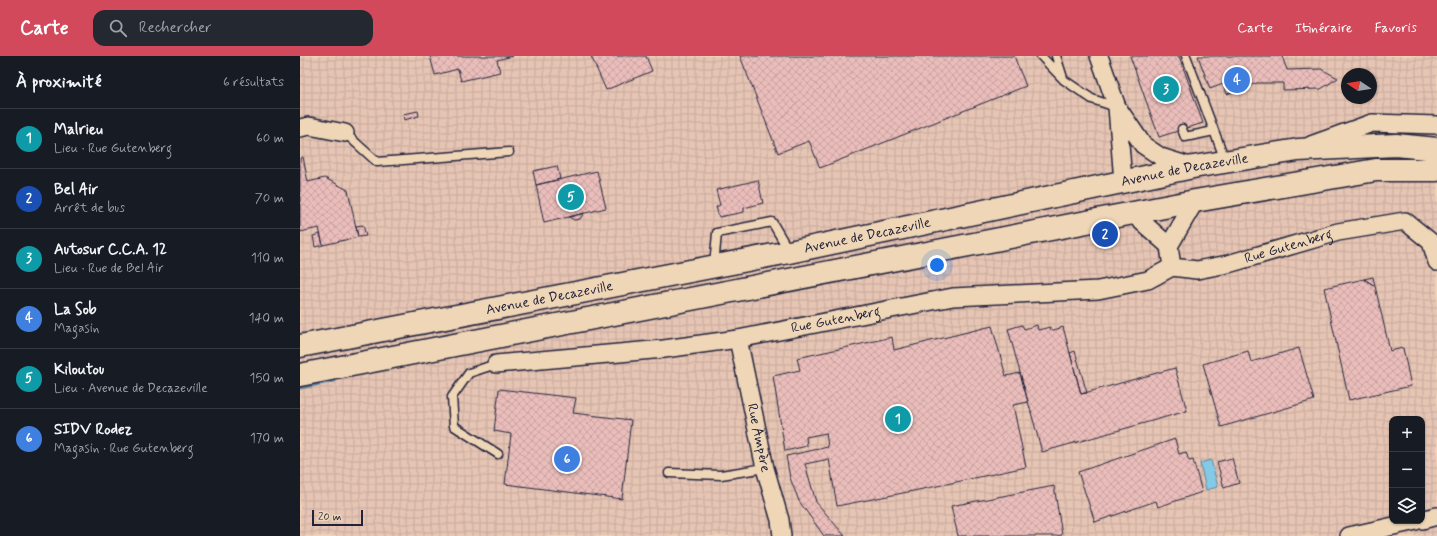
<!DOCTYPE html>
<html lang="fr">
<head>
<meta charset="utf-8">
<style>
	body { margin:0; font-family:Mynerve,sans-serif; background:#242831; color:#f1f3f6 }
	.controls { position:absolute; right:12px; bottom:12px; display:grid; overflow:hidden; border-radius:8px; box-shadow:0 1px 3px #0004 }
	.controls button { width:36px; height:36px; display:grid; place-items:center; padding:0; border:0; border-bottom:1px solid #363941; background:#171b24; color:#f1f3f6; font:20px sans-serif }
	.compass { position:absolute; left:1041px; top:12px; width:36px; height:36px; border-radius:50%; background:#171b24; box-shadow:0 1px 3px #0004; rotate:282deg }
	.scale { position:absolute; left:12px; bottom:10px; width:51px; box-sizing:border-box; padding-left:4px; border:2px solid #22223b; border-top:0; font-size:11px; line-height:14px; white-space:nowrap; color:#22223b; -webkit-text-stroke:3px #efd6b7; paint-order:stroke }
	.you { position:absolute; left:637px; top:209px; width:14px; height:14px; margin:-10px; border:3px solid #fff; border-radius:50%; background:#1a73e8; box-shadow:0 0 0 6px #1a73e833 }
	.badge { display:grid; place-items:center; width:26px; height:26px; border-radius:50%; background:#d1495b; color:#fff; font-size:13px; font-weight:700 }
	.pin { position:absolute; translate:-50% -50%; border:2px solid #fff; box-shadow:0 1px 4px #0006 }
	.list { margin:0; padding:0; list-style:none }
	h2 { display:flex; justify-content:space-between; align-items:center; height:52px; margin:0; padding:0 16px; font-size:17px }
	h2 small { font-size:13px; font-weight:400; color:#9ea1a6 }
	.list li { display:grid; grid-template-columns:26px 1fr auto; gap:12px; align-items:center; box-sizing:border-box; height:60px; padding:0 16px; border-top:1px solid #363941 }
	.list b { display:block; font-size:15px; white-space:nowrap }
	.list p { margin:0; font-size:13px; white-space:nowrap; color:#9ea1a6 }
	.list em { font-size:13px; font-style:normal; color:#9ea1a6 }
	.icon { flex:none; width:22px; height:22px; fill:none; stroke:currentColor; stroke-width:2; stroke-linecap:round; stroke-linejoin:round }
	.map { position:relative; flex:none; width:1137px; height:480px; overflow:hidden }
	header { display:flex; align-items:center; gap:24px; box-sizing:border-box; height:56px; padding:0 20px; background:#d1495b; color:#fff }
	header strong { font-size:19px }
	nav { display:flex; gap:22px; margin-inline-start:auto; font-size:14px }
	.search { width:280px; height:36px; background:#242831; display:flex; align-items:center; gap:10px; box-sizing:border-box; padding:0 14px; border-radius:12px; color:#9ea1a6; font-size:15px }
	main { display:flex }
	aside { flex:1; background:#171b24 }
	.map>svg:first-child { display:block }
	.industrial { fill:url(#industrial-grid); fill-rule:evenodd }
	.water { fill:#84c9e5; stroke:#5d86a1 }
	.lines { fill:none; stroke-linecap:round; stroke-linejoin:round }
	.stream { stroke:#5d86a1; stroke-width:5 }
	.building { fill:url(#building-cross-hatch); stroke:#22223b }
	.lane-casing { stroke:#22223b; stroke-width:11 }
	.street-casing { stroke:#22223b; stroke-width:20 }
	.primary-casing { stroke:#22223b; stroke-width:25 }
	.lane { stroke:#efd6b7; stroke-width:8 }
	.street { stroke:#efd6b7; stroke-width:17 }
	.primary { stroke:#efd6b7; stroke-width:22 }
	.labels { text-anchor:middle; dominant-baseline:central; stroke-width:4; stroke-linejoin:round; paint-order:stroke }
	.street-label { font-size:14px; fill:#22223b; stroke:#efd6b7 }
</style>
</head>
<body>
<header>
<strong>Carte</strong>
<div class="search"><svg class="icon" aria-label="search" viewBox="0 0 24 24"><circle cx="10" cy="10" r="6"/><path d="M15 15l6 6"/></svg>Rechercher</div>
<nav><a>Carte</a><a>Itinéraire</a><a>Favoris</a></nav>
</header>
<main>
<aside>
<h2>À proximité<small>6 résultats</small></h2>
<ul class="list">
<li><span class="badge" style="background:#0f9aa8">1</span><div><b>Malrieu</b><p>Lieu · Rue Gutenberg</p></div><em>60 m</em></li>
<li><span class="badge" style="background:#1a4fb4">2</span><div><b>Bel Air</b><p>Arrêt de bus</p></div><em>70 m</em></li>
<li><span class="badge" style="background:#0f9aa8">3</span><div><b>Autosur C.C.A. 12</b><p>Lieu · Rue de Bel Air</p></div><em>110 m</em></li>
<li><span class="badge" style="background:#3f7fe0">4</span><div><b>La Sob</b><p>Magasin</p></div><em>140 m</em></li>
<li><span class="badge" style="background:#0f9aa8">5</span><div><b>Kiloutou</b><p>Lieu · Avenue de Decazeville</p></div><em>150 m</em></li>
<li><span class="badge" style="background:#3f7fe0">6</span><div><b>SIDV Rodez</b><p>Magasin · Rue Gutenberg</p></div><em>170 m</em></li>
</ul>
</aside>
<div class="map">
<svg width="1137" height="480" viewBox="0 0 1137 480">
	<defs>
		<pattern id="industrial-grid" width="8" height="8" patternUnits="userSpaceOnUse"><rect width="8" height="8" fill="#e7c5b4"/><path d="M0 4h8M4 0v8" fill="none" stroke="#c6a99c"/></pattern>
		<pattern id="building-cross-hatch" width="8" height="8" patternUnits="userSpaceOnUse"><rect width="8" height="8" fill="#eabdba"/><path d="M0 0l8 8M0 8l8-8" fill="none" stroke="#c8a2a1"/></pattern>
	</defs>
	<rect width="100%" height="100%" fill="#f1d3b9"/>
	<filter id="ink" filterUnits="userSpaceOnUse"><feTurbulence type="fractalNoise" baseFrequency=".025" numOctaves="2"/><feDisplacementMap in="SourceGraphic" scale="8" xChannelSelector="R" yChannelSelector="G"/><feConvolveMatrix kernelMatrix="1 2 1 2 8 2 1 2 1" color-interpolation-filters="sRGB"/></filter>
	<g filter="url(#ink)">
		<!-- industrial -->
		<path class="industrial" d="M0,0H1137V480H0ZM1047,18H1071V42H1047ZM1092,363H1122V465H1092Z"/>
		<!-- water -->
		<path class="water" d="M911,404L918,431L906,434L900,407Z"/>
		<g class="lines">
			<!-- stream -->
			<path class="stream" d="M0,331L34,324"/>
		</g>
		<!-- building -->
		<path class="building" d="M130,0H213L197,4L200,16L161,25L158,13L135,19Z
			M291,0H346L352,15L306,34Z
			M440,0H714L726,30L520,112L509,85L478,97Z
			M830,0H879L903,67L859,81Z
			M898,0H982L987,14L1021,13L1038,22L1021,33L983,34V27H957L927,38L923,28L910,33Z
			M118,55L119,60L104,64L103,58Z
			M3,101L8,126L25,122L48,134L58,181L23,189L19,172L0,176V102Z
			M257,110L260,123L236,129L233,115Z
			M297,115L306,152L244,167L236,129Z
			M458,124L463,147L444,152V156L419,161L416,151L420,149L416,134Z
			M284,157L280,163L274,164L269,161Z
			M63,169L66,180L58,181L56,170Z
			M20,178L23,189L15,191L13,180Z
			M1073,221L1075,230L1064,223Z
			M1064,223L1075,230L1090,295L1103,292L1111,330L1049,344L1024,232Z
			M722,269L724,273L737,269L738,274L750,271L751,275L763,271L781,338L875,312L887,355L742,396L708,273Z
			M692,270L706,320L720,317L728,346L713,349L726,411L628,432L537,450L529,403L505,408L516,446L545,480H524L499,445L490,422L486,400L528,391L526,377L506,381L507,390L485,395L473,320L500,314L497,302L548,291L592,281L594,294Z
			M999,292L1014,344L921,371L903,308L948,295L951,306Z
			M775,295L787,337L781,338L770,297Z
			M199,333L276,342L273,357L331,364L322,443L205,428L211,378L194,375Z
			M875,383L879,398L886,396L889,405L893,404L902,436L858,451L856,445L795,466L778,416Z
			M932,402L939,427L924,432L917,406Z
			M754,430L762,479L756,480H658L651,450Z"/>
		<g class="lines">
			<defs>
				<path id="lane" d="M741,0L764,24L792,43L816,51
					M756,0L763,22
					M886,0L925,104
					M882,73L885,81L914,75
					M45,77L77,106L209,96
					M414,210L417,177L472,166L489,195
					M196,308L169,317L152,341L154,370L198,398
					M369,417L421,419L465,412"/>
				<g id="street">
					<path d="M799,0L817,51L823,125"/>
					<path d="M817,51L843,89L861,101L893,111"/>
					<path d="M0,72L9,70L45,77"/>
					<path d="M1011,89L1072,67L1137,69"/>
					<path d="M832,157L869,190L895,145"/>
					<path id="s1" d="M869,190L872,211L897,214L928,208L1038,176L1105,165L1131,186L1137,206"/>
					<path id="s2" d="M438,283L465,412L480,464L482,480"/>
					<path id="s3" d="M196,308L364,293L438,283L653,241L798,234L848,224L872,211"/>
					<path d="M1122,464L1137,460"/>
					<path d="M1049,480L1116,465"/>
				</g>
				<g id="primary">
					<path id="s4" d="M0,290L489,196L893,111L998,94L1096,89L1137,93"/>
					<path d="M0,319L895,145L1076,114H1137"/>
				</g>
			</defs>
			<!-- lane casing -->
			<use href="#lane" class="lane-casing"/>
			<!-- street casing -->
			<use href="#street" class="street-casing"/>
			<!-- primary casing -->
			<use href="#primary" class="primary-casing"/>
			<!-- lane -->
			<use href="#lane" class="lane"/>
			<!-- street -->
			<use href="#street" class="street"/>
			<!-- primary -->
			<use href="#primary" class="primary"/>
		</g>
	</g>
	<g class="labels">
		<!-- street labels -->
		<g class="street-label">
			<text stroke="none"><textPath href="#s4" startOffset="902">Avenue de Decazeville</textPath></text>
			<text stroke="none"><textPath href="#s4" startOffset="578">Avenue de Decazeville</textPath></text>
			<text stroke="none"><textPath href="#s1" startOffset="141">Rue Gutenberg</textPath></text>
			<text stroke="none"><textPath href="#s4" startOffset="254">Avenue de Decazeville</textPath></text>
			<text stroke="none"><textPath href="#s3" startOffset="343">Rue Gutenberg</textPath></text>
			<text stroke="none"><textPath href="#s2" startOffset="101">Rue Ampère</textPath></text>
		</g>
	</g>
</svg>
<div class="controls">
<button>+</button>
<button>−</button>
<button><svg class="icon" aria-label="layers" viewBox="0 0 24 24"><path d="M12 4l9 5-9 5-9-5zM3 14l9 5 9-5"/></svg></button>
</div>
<svg class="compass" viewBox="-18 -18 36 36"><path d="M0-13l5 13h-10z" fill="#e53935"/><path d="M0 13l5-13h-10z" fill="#9ea1a6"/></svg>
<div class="scale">20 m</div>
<div class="you"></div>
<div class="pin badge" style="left:598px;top:363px;background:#0f9aa8">1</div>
<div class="pin badge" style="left:805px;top:178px;background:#1a4fb4">2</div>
<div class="pin badge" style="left:866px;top:33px;background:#0f9aa8">3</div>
<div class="pin badge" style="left:937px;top:24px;background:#3f7fe0">4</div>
<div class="pin badge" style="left:271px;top:141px;background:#0f9aa8">5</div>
<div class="pin badge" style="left:267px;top:403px;background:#3f7fe0">6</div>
</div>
</main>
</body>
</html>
